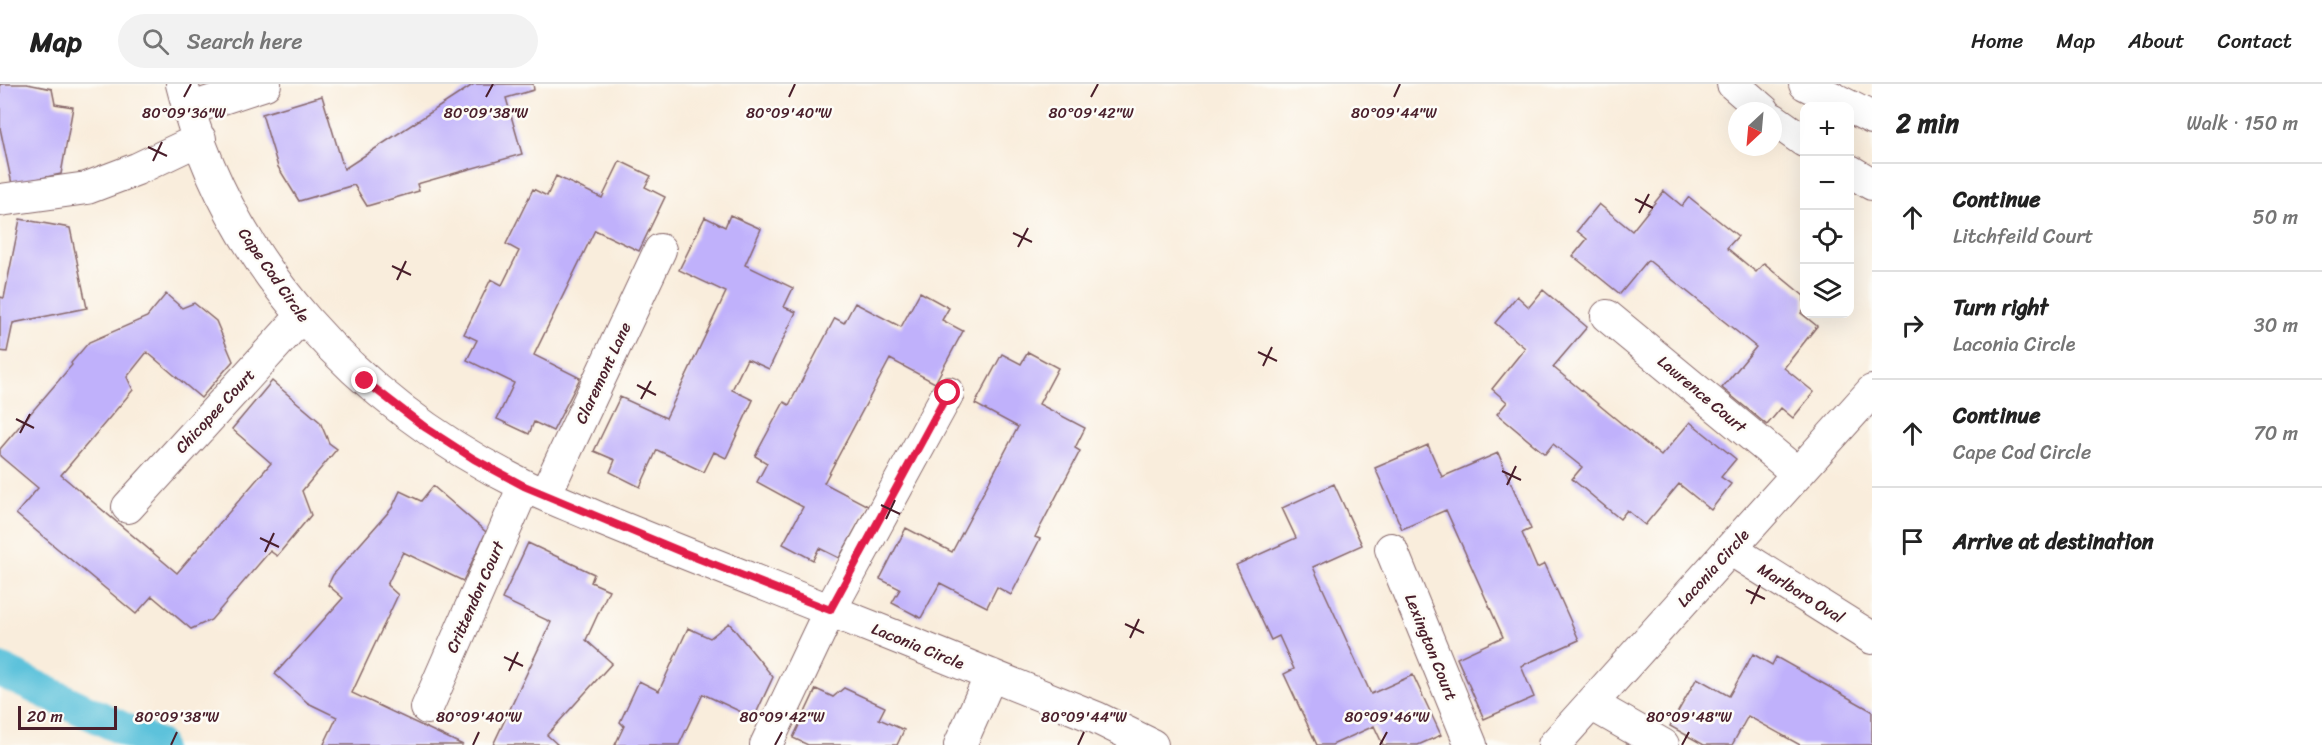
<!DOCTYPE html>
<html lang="en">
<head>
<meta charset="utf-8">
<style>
	body { margin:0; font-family:Sriracha,sans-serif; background:#f2f2f2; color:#222 }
	.controls { position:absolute; right:18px; top:18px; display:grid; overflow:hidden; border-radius:12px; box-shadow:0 6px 24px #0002 }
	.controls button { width:54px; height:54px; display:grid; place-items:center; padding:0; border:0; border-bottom:2px solid #e0e0e0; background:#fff; color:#222; font:30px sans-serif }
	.compass { position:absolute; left:1728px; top:18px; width:54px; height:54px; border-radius:50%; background:#fff; box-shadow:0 6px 24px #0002; rotate:206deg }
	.scale { position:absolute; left:18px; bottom:15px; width:99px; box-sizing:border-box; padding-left:6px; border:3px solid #4a1f2b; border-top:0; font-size:16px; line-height:21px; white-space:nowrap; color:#4a1f2b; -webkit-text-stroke:4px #fdfcf7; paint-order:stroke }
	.stop { position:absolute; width:18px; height:18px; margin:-14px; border:4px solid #e11d48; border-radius:50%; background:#fff }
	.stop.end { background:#e11d48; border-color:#fff; box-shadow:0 2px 6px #0008 }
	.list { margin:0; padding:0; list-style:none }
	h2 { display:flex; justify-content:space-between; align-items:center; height:78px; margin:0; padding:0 24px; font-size:26px }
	h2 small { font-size:20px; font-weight:400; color:#767676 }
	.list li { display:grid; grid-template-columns:39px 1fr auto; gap:18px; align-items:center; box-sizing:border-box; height:108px; padding:0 24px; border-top:2px solid #e0e0e0 }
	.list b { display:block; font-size:22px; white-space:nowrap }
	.list p { margin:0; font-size:20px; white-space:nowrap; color:#767676 }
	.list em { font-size:20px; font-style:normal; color:#767676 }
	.icon { flex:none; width:33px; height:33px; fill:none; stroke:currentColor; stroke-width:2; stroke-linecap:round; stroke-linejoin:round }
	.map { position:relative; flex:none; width:1872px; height:661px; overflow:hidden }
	header { display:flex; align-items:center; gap:36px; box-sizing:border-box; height:84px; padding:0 30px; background:#fff; border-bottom:2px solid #e0e0e0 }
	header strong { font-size:28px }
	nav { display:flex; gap:33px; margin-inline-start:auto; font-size:21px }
	.search { width:420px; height:54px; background:#f2f2f2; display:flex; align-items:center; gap:15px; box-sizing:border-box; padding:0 21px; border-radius:33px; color:#767676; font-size:22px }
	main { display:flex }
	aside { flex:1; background:#fff }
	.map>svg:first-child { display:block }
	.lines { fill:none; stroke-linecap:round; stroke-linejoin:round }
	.canal { stroke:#5dc2db; stroke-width:34 }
	.building { fill:#c0b1fb }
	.street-casing { stroke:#876769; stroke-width:34 }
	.street { stroke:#fff; stroke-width:32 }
	.route { stroke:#e11d48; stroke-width:8 }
	.ticks { fill:none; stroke:#4a1f2b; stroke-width:2 }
	.labels { text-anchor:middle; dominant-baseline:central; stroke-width:5; stroke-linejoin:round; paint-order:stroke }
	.street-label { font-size:16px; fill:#4a1f2b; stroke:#fdfcf7 }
	.ticks-label { font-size:15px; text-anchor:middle; fill:#4a1f2b; stroke:#fdfcf7; stroke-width:5; stroke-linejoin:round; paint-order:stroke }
</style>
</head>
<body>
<header>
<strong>Map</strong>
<div class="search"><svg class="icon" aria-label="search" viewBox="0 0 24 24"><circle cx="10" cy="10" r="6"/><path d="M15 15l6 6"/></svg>Search here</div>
<nav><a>Home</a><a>Map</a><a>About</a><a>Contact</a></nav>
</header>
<main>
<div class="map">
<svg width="1872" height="661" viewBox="0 0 1872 661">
	<rect width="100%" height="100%" fill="#fdfcf7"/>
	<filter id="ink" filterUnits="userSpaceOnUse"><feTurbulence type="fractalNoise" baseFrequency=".0167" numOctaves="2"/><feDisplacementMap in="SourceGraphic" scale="12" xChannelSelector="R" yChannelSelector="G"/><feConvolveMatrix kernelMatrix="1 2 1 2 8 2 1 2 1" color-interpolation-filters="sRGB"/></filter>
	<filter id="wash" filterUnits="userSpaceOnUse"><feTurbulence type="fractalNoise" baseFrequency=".008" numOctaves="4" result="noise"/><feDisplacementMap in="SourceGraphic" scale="24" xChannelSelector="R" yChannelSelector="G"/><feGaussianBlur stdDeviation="1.35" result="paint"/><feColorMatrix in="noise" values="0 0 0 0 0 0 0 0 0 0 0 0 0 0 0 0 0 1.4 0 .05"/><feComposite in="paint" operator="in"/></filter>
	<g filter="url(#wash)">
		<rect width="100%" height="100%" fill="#f9eddc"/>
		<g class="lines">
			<!-- canal -->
			<path class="canal" d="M0,586L157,661"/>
		</g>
		<g id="blocks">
			<!-- building -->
			<path class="building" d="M0,0H27L52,5L55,20L73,23L61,90L12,100L0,44Z
				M474,0H533L534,6L506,14L522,70L417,100L419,107L367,122L354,101L299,117L278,83L262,30L322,12L344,85Z
				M620,77L651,92L645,103L665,113L639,167L595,146L534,271L580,294L553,347L534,338L529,350L497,335L514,299L467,276L477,256L464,250L491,195L502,201L519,167L506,160L533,105L547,112L556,92L602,114Z
				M1664,107L1682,122L1689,113L1738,152L1727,164L1756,188L1764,179L1804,212V225L1801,229L1817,242L1784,284L1814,308L1793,334L1781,324L1767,341L1722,304L1756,263L1648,176L1620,210L1573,172L1587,155L1577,147L1599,120L1632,147Z
				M730,131L761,145L745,181L793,204L784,223L796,228L769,285L747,275L732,306L753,316L726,374L714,368L704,388L657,366L640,403L610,388L615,376L594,367L620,313L666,334L726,208L679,186L705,133L725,143Z
				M20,135L70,144L87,224L13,239L7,268L0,267V213L4,214Z
				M1543,206L1587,243L1553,283L1661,372L1690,338L1736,375L1721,393L1731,400L1711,426L1679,400L1645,441L1627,426L1620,435L1572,395L1582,383L1553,360L1545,370L1497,330L1507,318L1492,305L1525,264L1495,239L1517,212L1529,223Z
				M920,208L949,224L942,236L963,247L935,299L890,275L824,399L868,422L839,474L819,464L813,476L783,460L803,423L757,398L767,379L755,372L784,318L789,321L835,234L844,239L855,219L901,243Z
				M166,210L182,224L194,219L216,237L233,277L201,314L147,268L127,293L133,306L61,391L177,489L271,379L232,345L272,297L320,338L329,359L337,365L302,407L311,431L277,472L270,467L211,536L191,545L152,512L136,530L16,430L38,404L0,372V365L72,281L71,279L89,258L147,233Z
				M1028,268L1058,284L1039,320L1085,344L1075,364L1080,367L1035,453L1040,455L1011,511L997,503L987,523L940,499L921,534L892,519L900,505L880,495L906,444L952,468L1018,343L975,320L1002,270L1021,280Z
				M1428,361L1442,393L1498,369L1531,445L1522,449L1537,484L1545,480L1579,556L1521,582L1534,613L1484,635L1457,574L1503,553L1446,426L1402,445L1375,384Z
				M1334,400L1362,461L1313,483L1371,610L1413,591L1441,651L1418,661H1383L1374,642L1332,661H1317L1284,590L1294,585L1279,552L1271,556L1236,481L1296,454L1282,424Z
				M433,402L486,448L463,497L403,468L387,501L398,511L352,609L463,661H327L324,660L337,633L308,619L275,590L343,514L328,501L333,491L392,424L400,407L421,417Z
				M528,459L594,490L591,498L609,506L586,556L612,579L547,651L558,661H493L551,538L502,515Z
				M729,539L773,593L754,634L703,610L679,661H615L624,642L620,638L639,597L659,607L688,544L710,554Z
				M1753,570L1772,581L1776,573L1872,627V661H1800L1748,632L1732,661H1704L1670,642L1697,594L1729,612Z
				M844,604L885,623L879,635L904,646L897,661H808L793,654L816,605L833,613Z"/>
		</g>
	</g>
	<g filter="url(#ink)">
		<use href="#blocks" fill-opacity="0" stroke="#876769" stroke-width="1.5"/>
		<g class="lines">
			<defs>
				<path id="street" d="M182,0C225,179 361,321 523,401C549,414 577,424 603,436C659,459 715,481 771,503C880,546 988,590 1097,634L1152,661
					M1733,0L1764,27
					M1805,0L1872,34
					M189,25L265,0
					M1773,35L1804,57
					M1850,87L1872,100
					M0,116L87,104L137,85L200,55
					M1607,232L1797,389
					M545,411L660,166
					M128,423L302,232
					M1391,465L1471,661
					M1730,465L1872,554
					M1591,620L1663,661
					M427,624L524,402
					M766,661L830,526L948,309
					M960,661L991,591
					M1554,661L1872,307"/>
			</defs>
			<!-- street casing -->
			<use href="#street" class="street-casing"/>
			<!-- street -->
			<use href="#street" class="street"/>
		</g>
	</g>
	<g class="lines" filter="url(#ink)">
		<!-- route -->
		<path class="route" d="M365,297L426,344L474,375L524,402L682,468L830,526L948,309"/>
	</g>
	<!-- ticks -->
	<path class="ticks" d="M184,13L191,0M486,13L493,0M789,13L795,0M1091,13L1098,0M1394,13L1400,0M148,63L167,72M153,77L162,58M1635,115L1653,124M1639,129L1649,110M1013,149L1032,158M1018,163L1028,144M392,182L411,191M397,196L406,177M1258,268L1277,277M1263,282L1272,263M637,301L656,311M641,315L651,297M16,335L34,344M20,349L30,330M1502,387L1521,396M1507,401L1516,382M881,421L900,430M886,435L895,416M260,454L279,463M265,468L274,449M1746,506L1765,515M1751,520L1760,501M1125,540L1144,549M1130,554L1139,535M504,573L523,582M509,587L518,568M171,661L177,648M473,661L479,648M775,661L782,648M1078,661L1084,648M1380,661L1387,648M1682,661L1689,648"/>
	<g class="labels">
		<!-- street labels -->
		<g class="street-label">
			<text transform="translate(274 191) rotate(55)">Cape Cod Circle</text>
			<text transform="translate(603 289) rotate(-65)">Claremont Lane</text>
			<text transform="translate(1702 310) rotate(40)">Lawrence Court</text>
			<text transform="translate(215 327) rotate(-47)">Chicopee Court</text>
			<text transform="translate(1713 484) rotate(-48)">Laconia Circle</text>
			<text transform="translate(1801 509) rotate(32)">Marlboro Oval</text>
			<text transform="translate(475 513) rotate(-66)">Crittendon Court</text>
			<text transform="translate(918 562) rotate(22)">Laconia Circle</text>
			<text transform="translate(1431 563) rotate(68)">Lexington Court</text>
		</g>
	</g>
	<g class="ticks-label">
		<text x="184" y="34">80°09'36"W</text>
		<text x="486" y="34">80°09'38"W</text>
		<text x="789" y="34">80°09'40"W</text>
		<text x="1091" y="34">80°09'42"W</text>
		<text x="1394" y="34">80°09'44"W</text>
		<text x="177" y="638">80°09'38"W</text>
		<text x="479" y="638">80°09'40"W</text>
		<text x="782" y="638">80°09'42"W</text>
		<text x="1084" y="638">80°09'44"W</text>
		<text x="1387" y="638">80°09'46"W</text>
		<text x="1689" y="638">80°09'48"W</text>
	</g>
</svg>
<div class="controls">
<button>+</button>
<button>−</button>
<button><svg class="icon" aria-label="locate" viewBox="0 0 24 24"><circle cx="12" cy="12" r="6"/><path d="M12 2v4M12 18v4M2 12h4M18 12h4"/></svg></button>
<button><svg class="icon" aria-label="layers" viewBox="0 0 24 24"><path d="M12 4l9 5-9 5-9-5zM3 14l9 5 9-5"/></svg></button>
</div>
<svg class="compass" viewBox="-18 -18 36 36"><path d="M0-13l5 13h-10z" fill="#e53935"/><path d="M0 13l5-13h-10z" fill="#767676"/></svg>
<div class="scale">20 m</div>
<div class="stop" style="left:948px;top:309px"></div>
<div class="stop end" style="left:365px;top:297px"></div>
</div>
<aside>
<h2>2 min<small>Walk · 150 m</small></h2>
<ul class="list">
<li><svg class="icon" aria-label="ahead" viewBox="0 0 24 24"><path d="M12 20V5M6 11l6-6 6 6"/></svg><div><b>Continue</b><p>Litchfeild Court</p></div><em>50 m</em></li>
<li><svg class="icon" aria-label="right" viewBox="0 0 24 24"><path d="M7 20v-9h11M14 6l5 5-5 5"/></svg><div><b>Turn right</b><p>Laconia Circle</p></div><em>30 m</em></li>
<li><svg class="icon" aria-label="ahead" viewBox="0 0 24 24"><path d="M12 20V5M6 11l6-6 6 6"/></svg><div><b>Continue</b><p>Cape Cod Circle</p></div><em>70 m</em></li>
<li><svg class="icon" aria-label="arrive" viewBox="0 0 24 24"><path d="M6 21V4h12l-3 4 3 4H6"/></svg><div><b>Arrive at destination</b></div></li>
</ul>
</aside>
</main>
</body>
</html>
